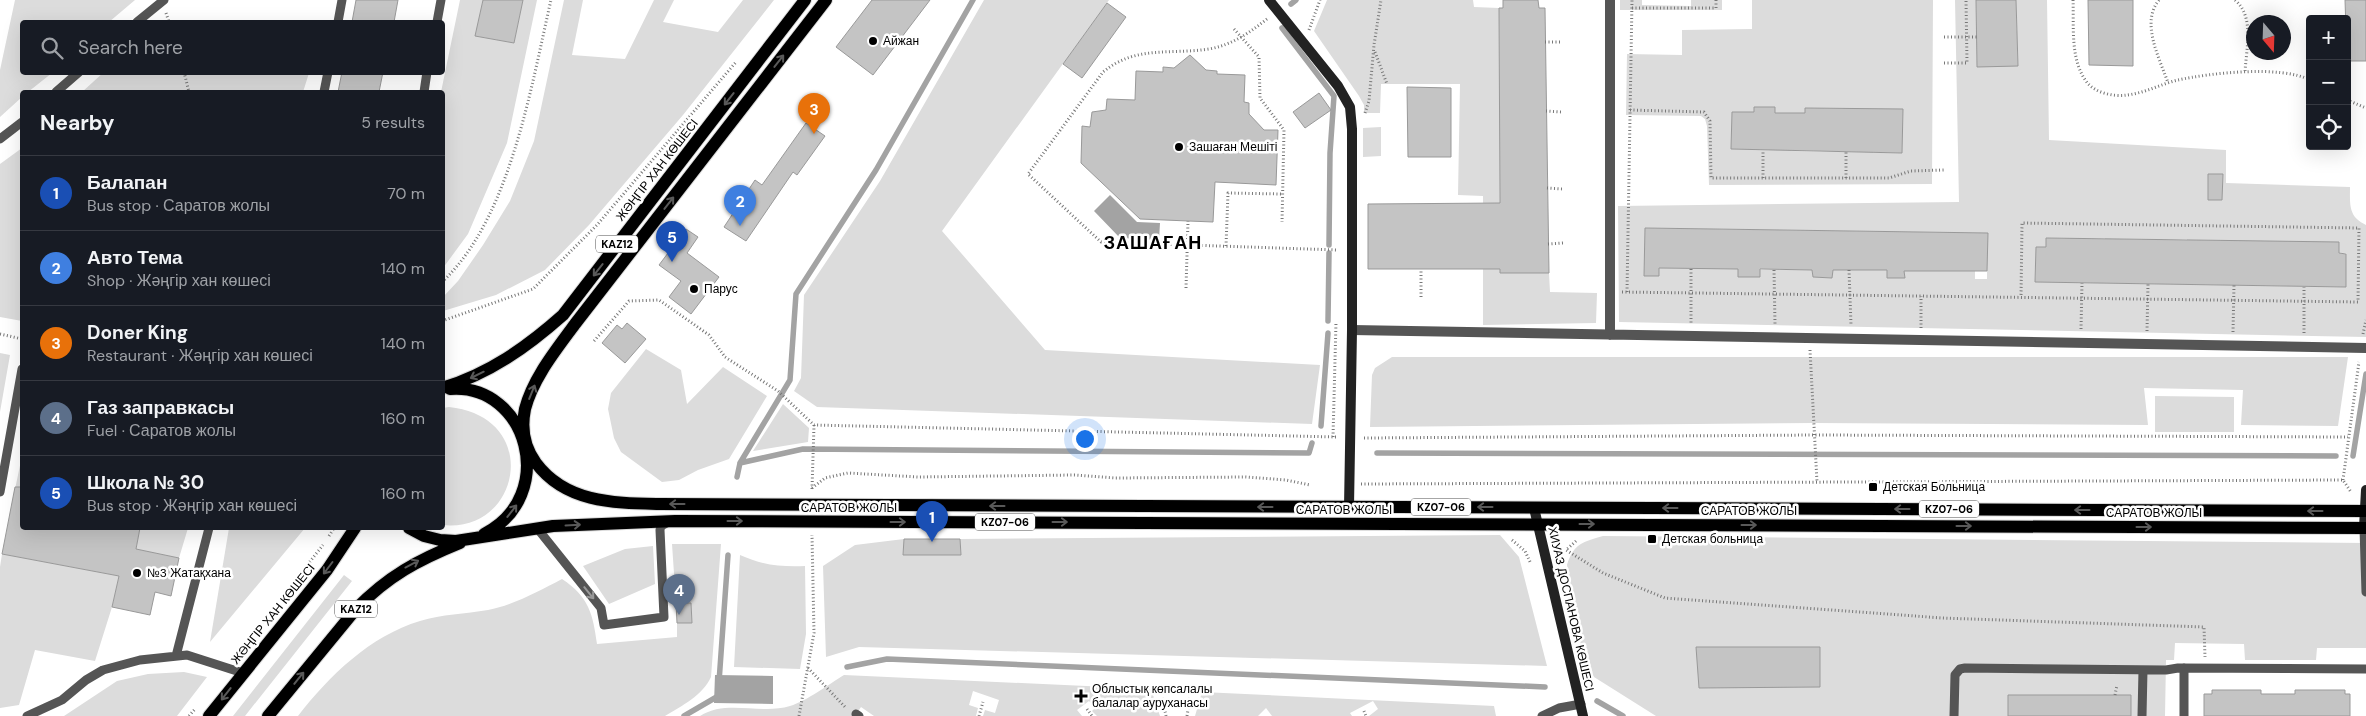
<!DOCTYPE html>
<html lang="en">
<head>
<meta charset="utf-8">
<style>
	body { margin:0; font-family:"DM Sans",sans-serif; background:#242831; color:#f1f3f6 }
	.controls { position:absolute; right:15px; top:15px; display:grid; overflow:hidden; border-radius:5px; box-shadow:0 5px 20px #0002 }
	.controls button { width:45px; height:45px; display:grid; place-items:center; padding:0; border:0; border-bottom:1px solid #363941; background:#171b24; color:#f1f3f6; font:25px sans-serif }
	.compass { position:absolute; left:2246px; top:15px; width:45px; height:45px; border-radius:50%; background:#171b24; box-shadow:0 5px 20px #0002; rotate:161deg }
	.you { position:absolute; left:1084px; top:438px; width:18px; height:18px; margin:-12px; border:4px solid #fff; border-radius:50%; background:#1a73e8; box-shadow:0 0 0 8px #1a73e833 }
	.badge { display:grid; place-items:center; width:32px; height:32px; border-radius:50%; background:#d93025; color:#fff; font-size:16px; font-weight:700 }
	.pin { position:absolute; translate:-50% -41px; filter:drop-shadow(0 1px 2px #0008) }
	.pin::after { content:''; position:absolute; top:26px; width:18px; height:15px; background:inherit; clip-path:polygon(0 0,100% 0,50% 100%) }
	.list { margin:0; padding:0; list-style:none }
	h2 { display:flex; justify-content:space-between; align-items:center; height:65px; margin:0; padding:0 20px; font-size:21px }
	h2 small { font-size:16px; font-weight:400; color:#9ea1a6 }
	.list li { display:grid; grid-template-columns:32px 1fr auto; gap:15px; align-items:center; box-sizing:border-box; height:75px; padding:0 20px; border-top:1px solid #363941 }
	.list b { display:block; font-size:19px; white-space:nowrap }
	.list p { margin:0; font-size:16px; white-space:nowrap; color:#9ea1a6 }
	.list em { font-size:16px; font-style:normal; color:#9ea1a6 }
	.icon { flex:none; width:28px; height:28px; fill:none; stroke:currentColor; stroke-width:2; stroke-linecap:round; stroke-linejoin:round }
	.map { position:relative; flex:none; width:2366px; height:716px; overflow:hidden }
	.search { position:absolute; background:#171b24; box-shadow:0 5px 20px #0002; left:20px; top:20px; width:425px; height:55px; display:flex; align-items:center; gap:12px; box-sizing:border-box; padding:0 18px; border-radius:5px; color:#9ea1a6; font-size:19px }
	.panel { position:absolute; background:#171b24; box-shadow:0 5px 20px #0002; left:20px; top:90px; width:425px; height:440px; border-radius:5px }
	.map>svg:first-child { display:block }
	.green { fill:#dcdcdc; fill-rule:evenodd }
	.water { fill:#a3a3a3 }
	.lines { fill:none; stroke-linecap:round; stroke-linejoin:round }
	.stream { stroke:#a3a3a3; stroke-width:5.5 }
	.building { fill:#c4c4c4; stroke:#999 }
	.primary-casing { stroke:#dbdbdb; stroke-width:14 }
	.path { stroke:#777; stroke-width:3; stroke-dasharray:1 2.5; stroke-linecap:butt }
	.lane { stroke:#555; stroke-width:9 }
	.street { stroke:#555; stroke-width:10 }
	.secondary { stroke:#222; stroke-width:10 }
	.primary { stroke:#000; stroke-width:12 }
	.oneway { stroke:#595959 }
	.oneway2 { stroke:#999 }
	.poi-dot { fill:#000; stroke:#fff; stroke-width:2 }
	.labels { text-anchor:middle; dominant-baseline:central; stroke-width:5; stroke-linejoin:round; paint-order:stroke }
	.shield { fill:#fff; stroke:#4c4c4c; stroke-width:1 }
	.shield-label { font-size:11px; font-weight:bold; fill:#000 }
	.poi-label { font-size:12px; fill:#000; stroke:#fff; text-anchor:start }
	.street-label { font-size:12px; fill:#000; stroke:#fff }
	.district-label { font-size:18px; font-weight:bold; letter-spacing:1px; fill:#000; stroke:#fff }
</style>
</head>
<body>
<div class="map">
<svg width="2366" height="716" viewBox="0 0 2366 716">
	<rect width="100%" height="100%" fill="#fff"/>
	<!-- green -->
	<path class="green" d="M15,0H135L109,22H22V72L52,73L28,92H22V97L0,117V70Z
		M460,0H483L476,36L514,43L523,0H537L507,143L468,234L443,268L441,92Z
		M564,0H583L572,55L625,59L654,0H674L663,22L718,32L743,0H774L683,115L589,225L545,270L496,295L443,311V297L458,281L483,245L510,201L534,141Z
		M984,0H1109L942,231L1045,350L1320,365L1312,424L817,407L794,391L801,378L804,295L880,181Z
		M1327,0H1473L1474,7L1499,8L1500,273H1549L1550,292L1597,293L1596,323L1483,325V196L1458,195L1460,84H1381L1380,113H1364V105L1359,96L1314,31Z
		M1620,0H1642V5L1691,6V0H1722V10H1620Z
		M1752,0H1933L1932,184L1709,185L1707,126L1705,119L1701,116L1626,115L1627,54L1682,55V30L1752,29ZM1754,107H1775V113H1805V108H1815L1824,114V108H1843V114L1903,110L1902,153H1873V146H1857V152L1791,151V144L1774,150L1731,149L1732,112H1754Z
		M1955,0H1976L1977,66H2018L2016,0H2047L2049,140L2226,150V183L2350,187C2350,204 2348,217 2366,225V337L1619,322L1618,206L1959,202ZM2208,174H2223L2222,200L2208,199ZM1645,228L1987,233V279H1975V271H1904V278H1887V270H1880V263L1859,270H1833L1832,278L1813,277L1812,270L1785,262V270H1760V276L1738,269H1720V261L1700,269L1659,268V276ZM2047,238H2065L2066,243H2086V238H2105V249L2122,239H2142V244H2161L2162,239H2187V250L2202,240H2221L2222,246C2266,234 2302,252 2346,253V287L2035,282L2036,247H2046Z
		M104,72H309V73L303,92H82Z
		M1381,127V156L1363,157V128Z
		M22,148V321L0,317V164Z
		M646,349L681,370L687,404L723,367L767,396L729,459L698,470L679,480L662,482L621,452L614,438L608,409L611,393Z
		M0,353L10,355L0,412Z
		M1392,357H2348L2338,426L2241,425L2243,390L2144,388L2148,425L1814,423L1370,427L1372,375L1375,368Z
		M2155,396L2234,397V432H2155Z
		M783,404L809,428L808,442L753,451Z
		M449,407C543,417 521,534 442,525L443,408Z
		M22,456V496L14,494Z
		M140,528H188L179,558L136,549Z
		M229,528H305L210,642Z
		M1500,535L1519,557L1547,666L859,647L826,657L823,566L855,545L904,539L903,555L961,554L960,539Z
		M1603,536L2366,543V648H2317L2316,660H2245L2244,644L2175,643L2174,660H2166L2165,716H1656L1594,677L1584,663L1567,565C1574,543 1583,542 1603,536Z
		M672,544H721L711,677C702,696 683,705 665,716H298C329,676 370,636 420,621C442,614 465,614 488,610C514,605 539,591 562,579C589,597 593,614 597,644L677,637V623H692L691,603H676Z
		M653,546L655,584L609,604L583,566L625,549Z
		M2,554L119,576L112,607L95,661L35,650L19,705L0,708V567Z
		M740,555C762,565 781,567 805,566L806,634L800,669L734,667Z
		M344,575L352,581L245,716H233Z
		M184,672L207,677L177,716H64L117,681L148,674Z
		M844,675L1151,689L1160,716H1097L1092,711L1095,708L1089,701L1077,710L1082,716H983L985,710L995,713L999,700L973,691L969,705L978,708L976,716H874L861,707L855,716H700C726,699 761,715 790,706C807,701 829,684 844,675Z
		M1202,692L1494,706L1496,716H1369L1378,709L1373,701L1350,713L1352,716H1272L1266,708L1258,716H1195Z"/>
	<!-- water -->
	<path class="water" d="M1110,195L1137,222L1160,223L1159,240L1120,238L1094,211Z
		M715,675L773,676V704L714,703Z"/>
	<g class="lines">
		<!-- stream -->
		<path class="stream" d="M1291,4L1296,0
			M1282,28L1334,96L1330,153L1329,245
			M1328,321L1329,253
			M1321,426L1328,333
			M1377,453L2336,456
			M2353,456L2366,374
			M740,463L790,380L796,294L876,170L973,0
			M737,477L740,463L803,449L1309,453L1312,443
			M847,667L887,659L1545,687
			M719,682L728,555
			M1597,701L1623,716
			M684,716L720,695"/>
	</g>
	<!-- building -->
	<path class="building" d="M356,0H398L394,22H352Z
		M483,0H523L514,43L475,36Z
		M872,0H930L873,75L836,47Z
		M1503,0H1538L1539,8H1545L1549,273H1500V269H1368V204L1500,203L1499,8H1503Z
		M1976,0H2016L2018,66L1977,67Z
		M2088,0H2133V66L2089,65Z
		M2345,0H2366V61H2347Z
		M1107,3L1126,17L1082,78L1063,64Z
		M1190,55L1206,70L1217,71V74L1245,75L1244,102L1249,103V114L1264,130H1278L1276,185L1215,182L1213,222L1140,219L1081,163L1082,126L1090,127L1092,112L1106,110L1107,99L1135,100L1136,71L1163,72V67L1174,68Z
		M342,72H383L379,92H338Z
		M1407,87L1451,88V157H1408Z
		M1319,93L1331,110L1305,128L1293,112Z
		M1754,107H1775V113H1805V108L1903,109L1902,153L1731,149L1732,112H1754Z
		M806,123L825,136L797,175L793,172L746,241L724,227L755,180L762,185Z
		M2208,174H2223L2222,200H2208Z
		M1645,228L1988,233L1987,271H1904L1905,278H1887V270H1833L1832,278L1813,277L1812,270L1760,269V277H1738V269L1659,268V276H1644Z
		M686,229L698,237L687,253L719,277L691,314L669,297L681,281L659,265Z
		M2046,238L2339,242V253L2346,254V287L2035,282L2036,247H2046Z
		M627,323L646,339L625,363L602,343L617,325L622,329Z
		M15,487H22V528H140L136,549L179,558L171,596L155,592L150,615L112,607L119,576L2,554Z
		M904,539H960L961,555H903Z
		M676,603H691L692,623H677Z
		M1696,647H1820V687L1699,688Z
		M2212,690H2261V694H2295V690H2345V694H2350V716H2204V694H2212Z
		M2008,695H2131V716H2008Z"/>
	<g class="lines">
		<defs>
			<path id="primary" d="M826,0L575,324C556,350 533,378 525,409C521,429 524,447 536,463C566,503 614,503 660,504L2366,511
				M442,388C489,374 527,347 563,315L805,0
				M450,389C528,383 559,496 484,534
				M409,528L424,536L440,540L456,541L553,526L675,521L2366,528
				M209,716L327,570L355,528
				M268,716L356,609C388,576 418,560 460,543"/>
		</defs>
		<!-- primary casing -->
		<use href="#primary" class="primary-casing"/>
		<!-- path -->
		<path class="path" d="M2073,0C2074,26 2070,59 2086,81C2094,93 2114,97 2127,95C2145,93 2161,84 2178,80C2210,73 2281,65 2310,80
			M2159,0C2140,23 2160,59 2168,83
			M2235,0C2255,17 2246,49 2245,73
			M1632,8H1716V0
			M166,13L169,22
			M1267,19C1249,33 1232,45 1209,49C1170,55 1136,45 1103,72L1028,174L1101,242L1337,250
			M1234,29L1259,57L1260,98L1284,130L1282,222
			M1309,30L1320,0
			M1944,37H1977
			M1545,42H1561
			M1375,52L1387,84
			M1944,63H1967L1966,0
			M184,72L189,92
			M2347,100L2366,108
			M1630,110L1704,112L1710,121L1711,178H1889L1911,171L1944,170
			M1546,111L1562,112
			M1365,113L1369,101L1374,45L1381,0
			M1763,178V150
			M1846,178V152
			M1547,188L1563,189
			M1548,244L1563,243
			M1226,246L1228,193L1282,194
			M1691,269V323
			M1774,270L1775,324
			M1849,270L1851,325
			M442,282C510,219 531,87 551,0
			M1186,288L1188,221
			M1622,292L2358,302L2359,228L2022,223L2021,297
			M1627,292L1632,0
			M1421,297V269
			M442,321L533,289L597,225L736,62
			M1921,328V296
			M2081,329L2082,283
			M2147,331L2148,284
			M2233,332L2234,285
			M2304,333V287
			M0,334L22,339
			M2363,334L2366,320
			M594,341L629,301L659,300L709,335L725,357L778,391L814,425L1337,437
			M1810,350L1817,482
			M1333,437L1336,322
			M1364,438L1815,435L2348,437
			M2343,480L2359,362
			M1361,484L2343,480L2351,492
			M812,488L825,478L848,473L918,477L1074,475L1115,478L1246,477L1286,480L1310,485
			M812,489L814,425
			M329,536L334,528
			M1512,540L1525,551L1531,564
			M1576,541L1566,550L1603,573L1665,598L1942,618L2204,627L2205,657
			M249,639L323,545
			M808,668L846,708
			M2115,695L2117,685
			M1162,698L1166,716
			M1087,709L1092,716
			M1364,711L1366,716
			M189,716L195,709
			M799,716L814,633L812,535
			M979,716L983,702
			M1187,716L1190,698"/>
		<!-- lane -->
		<path class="lane" d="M137,22L164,0
			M338,22L342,0
			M437,22L441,0
			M56,92L79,72
			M324,92L328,72
			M424,92L427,72
			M0,139L22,122
			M0,492L22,369
			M537,528L601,608L604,625L664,617L660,530L661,526L668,522
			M2364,528L2366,592
			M176,656L209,528
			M856,714L859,716
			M27,716L62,700L86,680L103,670L140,660L187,655L243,673
			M1542,716L1559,708L1581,704
			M1954,716L1955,675L1960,669L1965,668L2166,670L2178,668L2366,669
			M2142,716L2143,670
			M2184,716V668"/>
		<!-- street -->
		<path class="street" d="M1352,330L2366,348
			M1610,335V0"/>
		<!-- secondary -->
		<path class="secondary" d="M1269,0L1338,86L1350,107L1352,129V330L1349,507
			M1534,508L1583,716
			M2364,528L2366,490"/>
		<!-- primary -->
		<use href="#primary" class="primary"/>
	</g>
	<!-- one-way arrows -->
	<defs><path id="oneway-shaft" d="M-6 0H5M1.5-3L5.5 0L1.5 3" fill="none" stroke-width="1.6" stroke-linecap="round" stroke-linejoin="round" transform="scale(1.25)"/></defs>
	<g class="oneway">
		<use href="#oneway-shaft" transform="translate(779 61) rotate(-52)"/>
		<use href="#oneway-shaft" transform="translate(729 99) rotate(128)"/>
		<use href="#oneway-shaft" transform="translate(669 203) rotate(-52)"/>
		<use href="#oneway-shaft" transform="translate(598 270) rotate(128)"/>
		<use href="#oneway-shaft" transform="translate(477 375) rotate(154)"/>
		<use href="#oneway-shaft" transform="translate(532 392) rotate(-68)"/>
		<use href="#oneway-shaft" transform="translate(677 504) rotate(-180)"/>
		<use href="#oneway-shaft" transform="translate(997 506) rotate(-180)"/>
		<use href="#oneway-shaft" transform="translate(1265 507) rotate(-180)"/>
		<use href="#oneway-shaft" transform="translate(1485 507) rotate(-180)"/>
		<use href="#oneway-shaft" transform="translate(1670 508) rotate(-180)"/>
		<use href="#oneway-shaft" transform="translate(1902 509) rotate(-180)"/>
		<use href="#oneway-shaft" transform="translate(2082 510) rotate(-180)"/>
		<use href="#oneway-shaft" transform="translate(512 511) rotate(-52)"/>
		<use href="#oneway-shaft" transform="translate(2315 511) rotate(-180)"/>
		<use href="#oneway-shaft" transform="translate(735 521)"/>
		<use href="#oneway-shaft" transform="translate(898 522)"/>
		<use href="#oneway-shaft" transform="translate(1060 522)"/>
		<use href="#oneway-shaft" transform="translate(1587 524)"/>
		<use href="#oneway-shaft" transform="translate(573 525) rotate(-3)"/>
		<use href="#oneway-shaft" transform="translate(1749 525)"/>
		<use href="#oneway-shaft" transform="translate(1964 526)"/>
		<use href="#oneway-shaft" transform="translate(2144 527)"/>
		<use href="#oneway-shaft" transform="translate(412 564) rotate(-28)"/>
		<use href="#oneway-shaft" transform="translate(328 568) rotate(127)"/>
		<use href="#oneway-shaft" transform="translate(299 678) rotate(-51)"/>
		<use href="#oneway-shaft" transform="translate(226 694) rotate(128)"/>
	</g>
	<use class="oneway2" href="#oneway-shaft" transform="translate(589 593) rotate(51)"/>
	<!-- markers -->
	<g class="poi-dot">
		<circle cx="873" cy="41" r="5"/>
		<circle cx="1179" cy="147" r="5"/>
		<circle cx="694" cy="289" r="5"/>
		<rect x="1868" y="482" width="10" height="10" rx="2.5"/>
		<rect x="1647" y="534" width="10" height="10" rx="2.5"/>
		<circle cx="137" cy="573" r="5"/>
		<path d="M1078.5 688.5h5v5h5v5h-5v5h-5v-5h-5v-5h5z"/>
	</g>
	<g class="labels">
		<!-- shield labels -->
		<g class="shield">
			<rect x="596" y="235.5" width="42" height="17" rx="4"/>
			<rect x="1411" y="498.5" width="60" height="17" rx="4"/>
			<rect x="1919" y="500.5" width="60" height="17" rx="4"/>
			<rect x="975" y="513.5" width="60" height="17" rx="4"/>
			<rect x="335" y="600.5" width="42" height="17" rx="4"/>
		</g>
		<g class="shield-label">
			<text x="617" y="244">KAZ12</text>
			<text x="1441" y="507">KZ07-06</text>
			<text x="1949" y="509">KZ07-06</text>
			<text x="1005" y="522">KZ07-06</text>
			<text x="356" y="609">KAZ12</text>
		</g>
		<!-- poi labels -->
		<g class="poi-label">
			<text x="883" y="41">Айжан</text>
			<text x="1189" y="147">Зашаған Мешіті</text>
			<text x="704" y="289">Парус</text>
			<text x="1883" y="487">Детская Больница</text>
			<text x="1662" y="539">Детская больница</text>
			<text x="147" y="573">№3 Жатақхана</text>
			<text x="1092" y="689">Облыстық көпсалалы<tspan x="1092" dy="14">балалар ауруханасы</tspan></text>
		</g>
		<!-- street labels -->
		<g class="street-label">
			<text transform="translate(657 170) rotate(-52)">ЖӘҢГІР ХАН КӨШЕСІ</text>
			<text x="849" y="508">САРАТОВ ЖОЛЫ</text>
			<text x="1344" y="510">САРАТОВ ЖОЛЫ</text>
			<text x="1749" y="511">САРАТОВ ЖОЛЫ</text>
			<text x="2154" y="513">САРАТОВ ЖОЛЫ</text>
			<text transform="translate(1571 609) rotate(77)">ХИУАЗ ДОСПАНОВА КӨШЕСІ</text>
			<text transform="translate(273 614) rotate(-51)">ЖӘҢГІР ХАН КӨШЕСІ</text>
		</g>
		<!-- district labels -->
		<g class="district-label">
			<text x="1153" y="243">ЗАШАҒАН</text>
		</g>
	</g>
</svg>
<div class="controls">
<button>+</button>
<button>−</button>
<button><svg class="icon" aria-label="locate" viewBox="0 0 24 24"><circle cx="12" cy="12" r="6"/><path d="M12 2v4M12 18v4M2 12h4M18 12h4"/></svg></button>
</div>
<svg class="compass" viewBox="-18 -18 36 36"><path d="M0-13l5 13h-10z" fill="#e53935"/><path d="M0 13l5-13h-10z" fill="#9ea1a6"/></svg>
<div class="you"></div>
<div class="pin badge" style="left:932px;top:542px;background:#1a4fb4">1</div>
<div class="pin badge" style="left:740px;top:226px;background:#3f7fe0">2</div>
<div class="pin badge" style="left:814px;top:134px;background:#e8710a">3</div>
<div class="pin badge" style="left:679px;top:615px;background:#5c6f8a">4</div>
<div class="pin badge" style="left:672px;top:262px;background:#1a4fb4">5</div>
<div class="search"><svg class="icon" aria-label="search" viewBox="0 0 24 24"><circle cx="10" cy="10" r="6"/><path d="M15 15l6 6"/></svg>Search here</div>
<section class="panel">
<h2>Nearby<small>5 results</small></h2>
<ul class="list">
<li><span class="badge" style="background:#1a4fb4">1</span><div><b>Балапан</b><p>Bus stop · Саратов жолы</p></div><em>70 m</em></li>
<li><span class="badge" style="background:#3f7fe0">2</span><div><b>Авто Тема</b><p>Shop · Жәңгір хан көшесі</p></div><em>140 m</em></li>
<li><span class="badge" style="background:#e8710a">3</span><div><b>Doner King</b><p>Restaurant · Жәңгір хан көшесі</p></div><em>140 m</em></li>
<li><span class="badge" style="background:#5c6f8a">4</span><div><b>Газ заправкасы</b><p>Fuel · Саратов жолы</p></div><em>160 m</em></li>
<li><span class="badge" style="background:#1a4fb4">5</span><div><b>Школа № 30</b><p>Bus stop · Жәңгір хан көшесі</p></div><em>160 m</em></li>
</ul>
</section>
</div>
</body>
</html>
